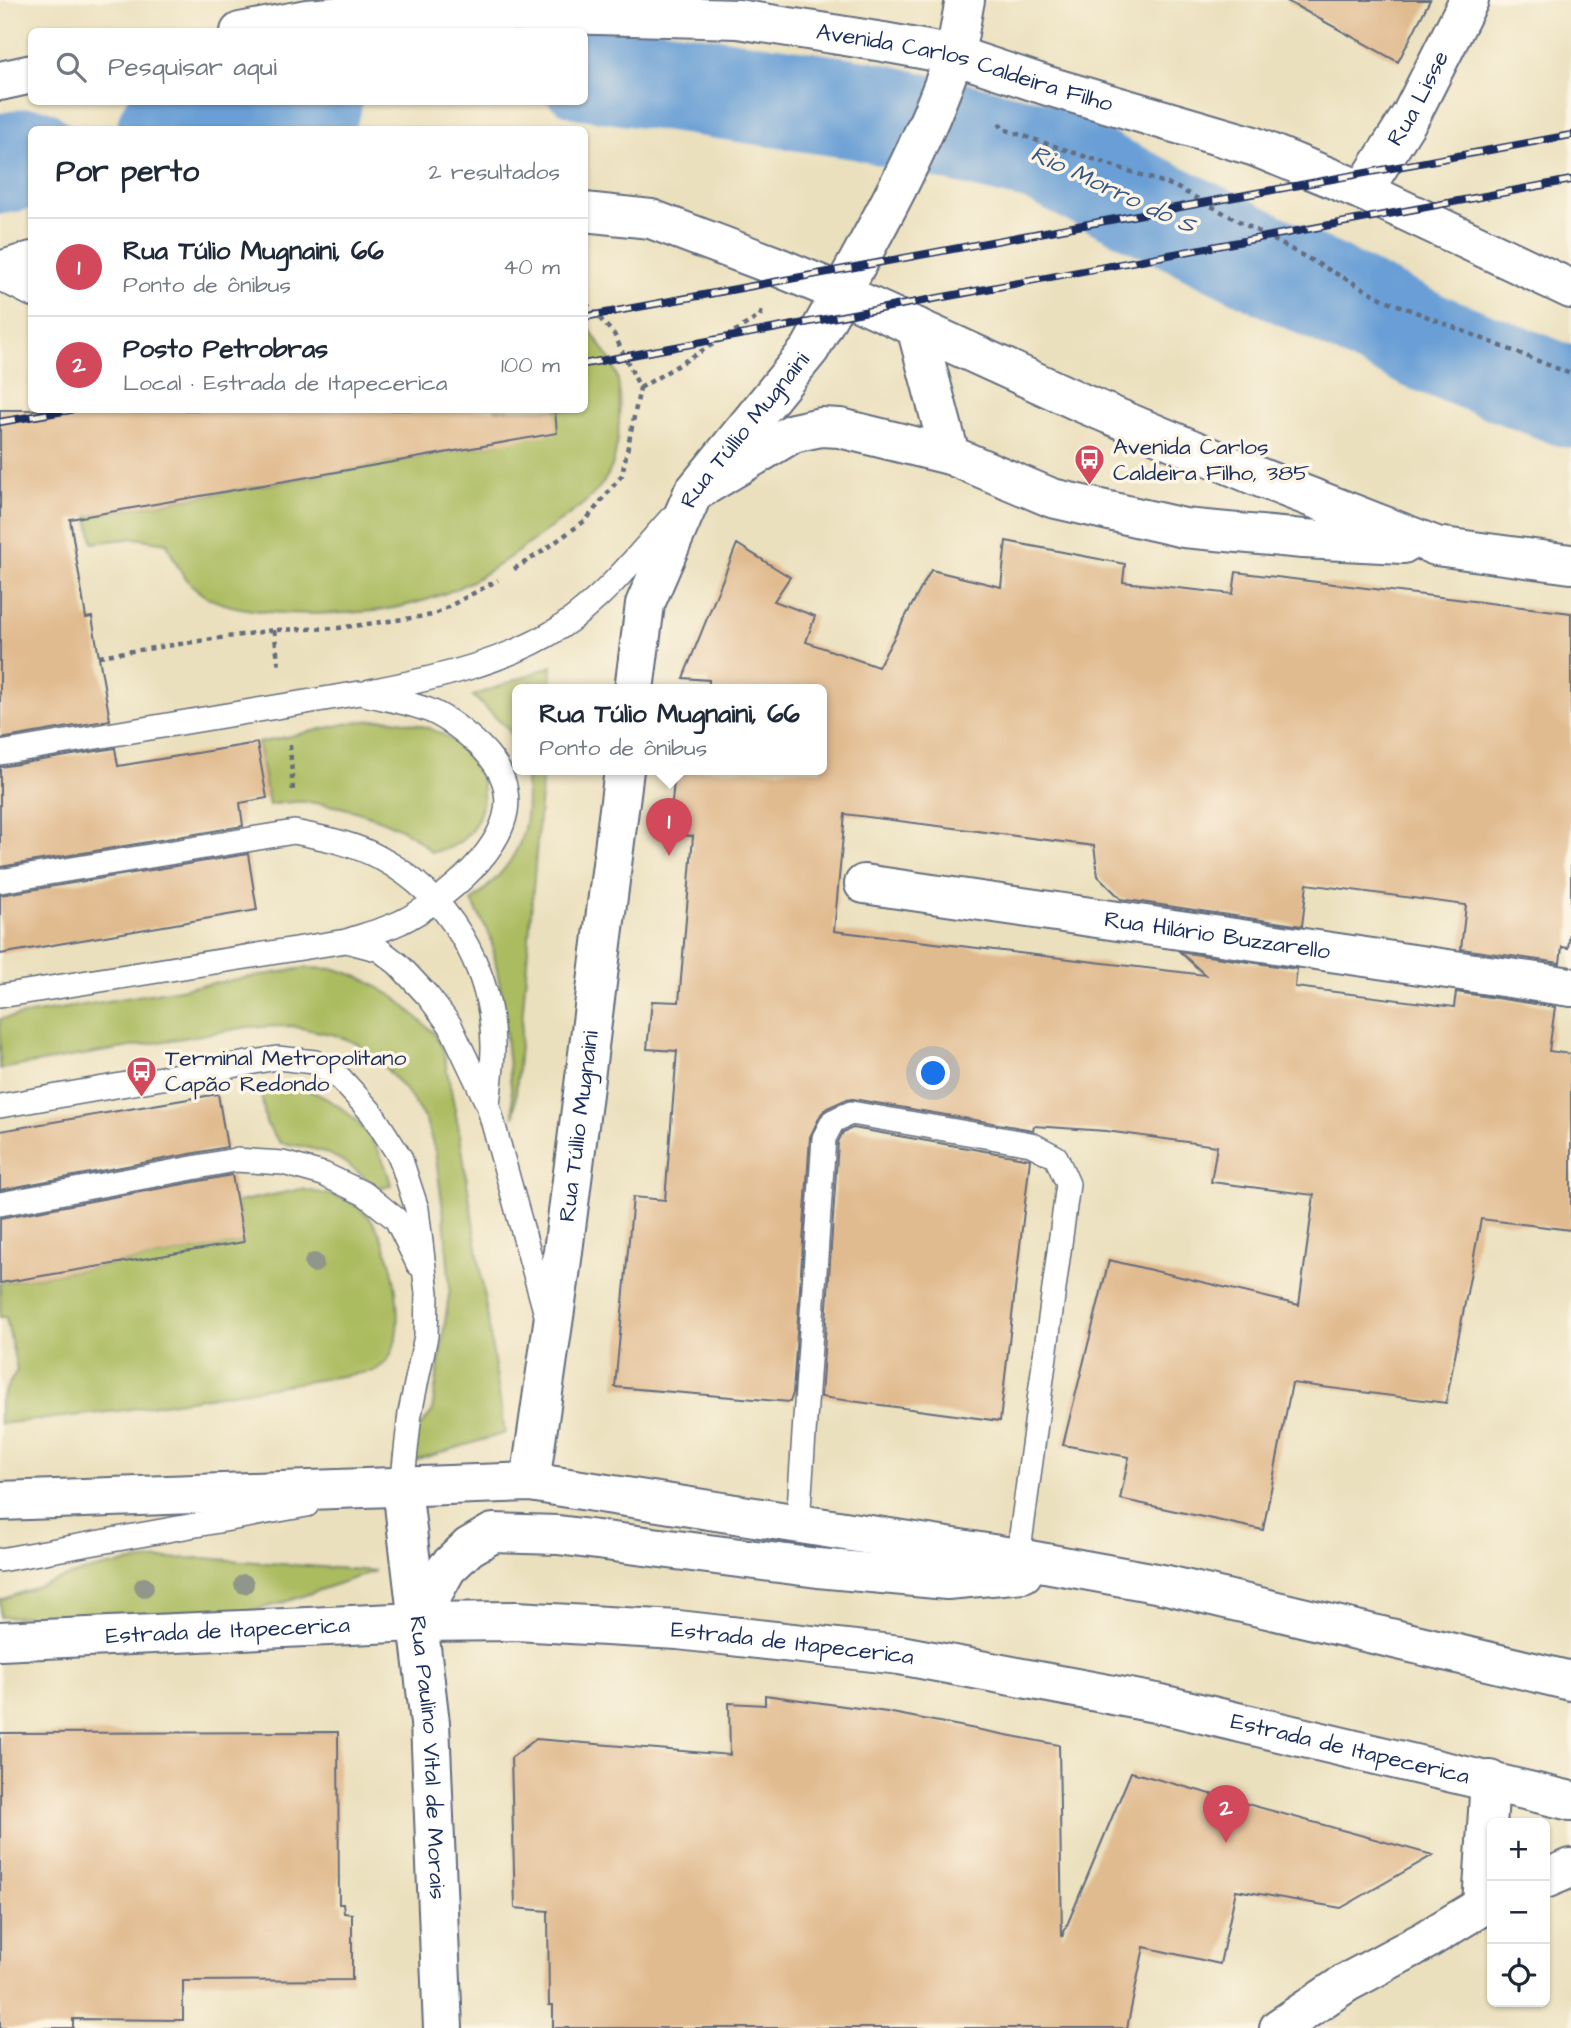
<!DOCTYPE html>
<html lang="pt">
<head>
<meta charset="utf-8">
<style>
	body { margin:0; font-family:"Architects Daughter",sans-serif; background:#f6f6f7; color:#1f2937 }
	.controls { position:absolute; right:21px; bottom:21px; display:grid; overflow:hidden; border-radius:10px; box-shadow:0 2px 5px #0004 }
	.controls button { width:63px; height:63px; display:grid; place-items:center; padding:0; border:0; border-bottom:2px solid #e0e1e3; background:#fff; color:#1f2937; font:35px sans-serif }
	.you { position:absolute; left:934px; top:1074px; width:24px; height:24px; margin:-18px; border:5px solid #fff; border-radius:50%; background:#1a73e8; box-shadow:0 0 0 10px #1a73e833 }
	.badge { display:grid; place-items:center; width:46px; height:46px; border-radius:50%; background:#d1495b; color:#fff; font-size:23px; font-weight:700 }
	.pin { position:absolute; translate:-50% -58px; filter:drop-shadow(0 2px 4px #0008) }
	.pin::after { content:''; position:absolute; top:37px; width:24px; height:21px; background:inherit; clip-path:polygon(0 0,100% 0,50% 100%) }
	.popup { position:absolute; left:512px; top:684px; width:315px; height:91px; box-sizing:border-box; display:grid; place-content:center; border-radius:10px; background:#fff; filter:drop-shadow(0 2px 5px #0005); font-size:23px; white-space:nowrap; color:#747a83 }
	.popup b { font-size:26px; color:#1f2937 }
	.popup::after { content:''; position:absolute; left:50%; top:100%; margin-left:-14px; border:14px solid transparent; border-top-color:#fff }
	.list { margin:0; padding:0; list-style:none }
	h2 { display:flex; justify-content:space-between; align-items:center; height:91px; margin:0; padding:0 28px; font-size:30px }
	h2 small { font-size:23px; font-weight:400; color:#747a83 }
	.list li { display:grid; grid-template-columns:46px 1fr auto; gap:21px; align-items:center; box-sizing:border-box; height:98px; padding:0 28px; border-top:2px solid #e0e1e3 }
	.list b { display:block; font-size:26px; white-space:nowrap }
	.list p { margin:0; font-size:23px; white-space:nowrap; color:#747a83 }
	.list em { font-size:23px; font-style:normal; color:#747a83 }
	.icon { flex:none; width:38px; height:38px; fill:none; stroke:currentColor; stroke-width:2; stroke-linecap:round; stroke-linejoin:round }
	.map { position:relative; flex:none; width:1571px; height:2028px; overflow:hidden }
	.search { position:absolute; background:#fff; box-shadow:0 2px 5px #0004; left:28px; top:28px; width:560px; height:77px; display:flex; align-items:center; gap:18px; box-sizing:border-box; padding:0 24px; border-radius:10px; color:#747a83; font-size:26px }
	.panel { position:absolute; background:#fff; box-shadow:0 2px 5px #0004; left:28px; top:126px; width:560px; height:287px; border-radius:10px }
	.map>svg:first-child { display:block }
	.green { fill:#abbb5e; stroke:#63755e; stroke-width:2 }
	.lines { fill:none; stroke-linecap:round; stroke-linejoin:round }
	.river { stroke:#699fd6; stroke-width:100 }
	.building { fill:#e1bb90 }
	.service-casing { stroke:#646d7f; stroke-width:26 }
	.minor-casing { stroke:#646d7f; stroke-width:42 }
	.tertiary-casing { stroke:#646d7f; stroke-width:42 }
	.secondary-casing { stroke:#646d7f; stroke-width:42 }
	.primary-casing { stroke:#646d7f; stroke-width:42 }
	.path { stroke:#646d7f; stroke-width:4.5; stroke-dasharray:5 5; stroke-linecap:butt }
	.service { stroke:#fff; stroke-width:23 }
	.minor { stroke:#fff; stroke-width:38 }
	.tertiary { stroke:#fff; stroke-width:38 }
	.secondary { stroke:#fff; stroke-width:38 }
	.primary { stroke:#fff; stroke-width:38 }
	.rail-casing { stroke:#1b2f5e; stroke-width:8 }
	.rail { stroke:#fcf5e5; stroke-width:5; stroke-dasharray:16; stroke-linecap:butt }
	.tree { fill:#909689 }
	.labels { text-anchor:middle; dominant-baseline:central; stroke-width:7; stroke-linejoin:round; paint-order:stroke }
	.street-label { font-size:23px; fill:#1b2f5e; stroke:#fcf5e5 }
	.poi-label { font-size:23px; fill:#1b2f5e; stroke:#fcf5e5; text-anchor:start }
	.water-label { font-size:24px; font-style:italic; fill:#365688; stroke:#fcf5e5 }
</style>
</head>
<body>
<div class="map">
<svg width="1571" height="2028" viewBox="0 0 1571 2028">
	<rect width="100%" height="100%" fill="#fcf5e5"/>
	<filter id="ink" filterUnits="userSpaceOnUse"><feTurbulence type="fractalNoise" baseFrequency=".0143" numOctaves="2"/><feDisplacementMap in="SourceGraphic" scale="14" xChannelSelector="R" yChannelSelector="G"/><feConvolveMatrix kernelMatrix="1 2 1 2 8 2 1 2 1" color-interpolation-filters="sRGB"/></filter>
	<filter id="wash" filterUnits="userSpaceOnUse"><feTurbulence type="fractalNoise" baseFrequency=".00686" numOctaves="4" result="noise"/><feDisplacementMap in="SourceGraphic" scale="28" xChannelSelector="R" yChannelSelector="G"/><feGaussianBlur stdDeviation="1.57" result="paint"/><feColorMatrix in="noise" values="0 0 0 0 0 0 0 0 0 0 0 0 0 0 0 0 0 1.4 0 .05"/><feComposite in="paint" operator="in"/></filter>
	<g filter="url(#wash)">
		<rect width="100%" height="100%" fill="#ebe0bd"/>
		<!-- green -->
		<path class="green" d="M585,322C595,339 611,356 617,376C622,395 619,447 612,466C599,500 564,517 536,538C509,558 478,581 446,593C423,602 399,608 374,611C333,615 236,618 202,594C184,580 175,564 167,543L135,538L93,543L88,516L500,443L495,410H584Z
			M552,666L550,690H517V746L508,729L473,696Z
			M387,719C407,722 427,725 445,736C477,755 494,790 475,824C466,841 451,850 431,852C406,823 345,805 307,802C294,801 281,803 269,805L258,743L354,722Z
			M525,770H543L514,1117L502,997L491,938L472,901C520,860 532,834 525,770Z
			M305,968L336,969L362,978L396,998L434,1033L443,1050L460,1135L505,1433L391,1468L394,1458L432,1412L450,1288L444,1216L435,1151L426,1121L407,1092L384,1066L358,1044L335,1035L291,1026L248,1027L0,1069V1019Z
			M290,1084C342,1099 378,1131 391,1185L377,1188C344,1158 325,1148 280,1143L266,1123L260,1087Z
			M302,1189C325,1194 348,1196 366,1214C393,1240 410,1330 387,1361C384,1365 378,1368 374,1371L118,1411L0,1424V1400L17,1370L6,1317H0V1283L243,1242L237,1202Z
			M203,1558L375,1571L279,1604L244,1612L0,1617V1600C40,1586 80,1570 121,1564C148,1559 176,1558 203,1558Z"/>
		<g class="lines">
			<!-- river -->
			<path class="river" d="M584,69L863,110L1040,152L1424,341L1571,398
				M167,130L312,102
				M0,164L32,158"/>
		</g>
		<g id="blocks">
			<!-- building -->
			<path class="building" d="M1285,0H1430L1398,62Z
				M0,410H555L557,433L70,519L86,618L92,617L110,720L0,739Z
				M1006,541L1125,564L1123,582L1233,594L1236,572L1571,613V924L1568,948L1562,947L1560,963L1461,949L1466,905L1307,884L1302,926L1121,899L1098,876L1094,846L845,814L834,931L1205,975L1180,952L1297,969L1295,987L1454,1007L1456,992L1555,1007L1549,1051L1571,1054V1230L1481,1219L1446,1403L1292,1383L1263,1530L1120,1499L1129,1457L1063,1445L1109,1260L1299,1305L1314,1195L1211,1182L1217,1146L1106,1131L1034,1126L1033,1130L853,1099L845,1100L827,1108L821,1114L810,1137L793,1393L790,1402L615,1387L633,1197L665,1200L677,1051L647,1049L652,1001L679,1002L693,836L669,834L675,770H821V690H709V680L683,678L737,544L790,577L774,601L815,616L806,642L878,667L931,570L1001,587Z
				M257,743L267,798L240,803L243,826L0,867V767L115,748L118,766Z
				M248,854L257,910L0,954V895Z
				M218,1094L227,1147L0,1190V1131Z
				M853,1128L1030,1159L1000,1421L821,1397L838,1142L843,1132Z
				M232,1175L244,1242L0,1283V1218Z
				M765,1695L887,1712L1059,1745L1062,1937L1131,1772L1433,1855L1341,1908L1236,1890L1220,1964L1144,1947L1127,2028H553V2005H549L548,1911L515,1908L511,1758L536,1739L730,1755L729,1703L765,1705Z
				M338,1732L339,1904H343L344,1913L352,1914V1980L183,1981V2020L73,2019V2028H0V1733Z"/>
		</g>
	</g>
	<g filter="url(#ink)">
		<use href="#blocks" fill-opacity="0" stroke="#646d7f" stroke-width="2"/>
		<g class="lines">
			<defs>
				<path id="service" d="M0,279L32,295
					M370,691C432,679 508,662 561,627C604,598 637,556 671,518
					M0,753L360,693C384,699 410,702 433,712C450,720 466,733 480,746C492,758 504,774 506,792C515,844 443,901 401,922C384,930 364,935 346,941L0,996
					M0,881L294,832C323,838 353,843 380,858C449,895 492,968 493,1046C493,1065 490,1085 488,1105
					M346,941L380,950L398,964L428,996L450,1025L488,1105L547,1318
					M0,1106L277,1058L315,1062L341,1079L371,1112L400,1157L417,1209L427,1293L426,1336L410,1413L402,1488L392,1489
					M0,1204L235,1160L283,1163L323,1174L365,1194L396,1219L418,1264
					M798,1523L824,1138L833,1121L851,1113L1031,1144L1056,1157L1068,1184L1018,1558
					M0,1560L307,1505"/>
				<g id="minor">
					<path id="s1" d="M1363,191L1411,115L1469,0"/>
					<path id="s2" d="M864,884L1571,987"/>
					<path d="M1545,1879L1571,1868"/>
					<path d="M1482,1905L1490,1780"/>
					<path d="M1279,2028L1346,1983L1426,1940L1492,1900"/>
				</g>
				<g id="tertiary">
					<path id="s3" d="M634,690L645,604L693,493L810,349L841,293"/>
					<path id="s4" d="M530,1482L560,1275L624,770"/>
					<path id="s5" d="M402,1488L430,1723L443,2028"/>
				</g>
				<path id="secondary" d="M841,293C883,217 925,141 953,58C959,40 961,19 965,0"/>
				<g id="primary">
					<path id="s6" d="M240,32L307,19L417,10L738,19L883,42L954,55L1048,86L1253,146L1363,191L1571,289"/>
					<path d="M0,81L32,74"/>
					<path d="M584,212L651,219L773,265L841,293L1082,403L1251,474L1436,546L1571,564"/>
					<path d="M0,271L32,261"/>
					<path d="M916,327L950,455"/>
					<path d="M693,493L793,433L821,427L840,428L950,455L1052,498L1184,528L1303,539L1403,544"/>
					<path d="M0,1501L530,1482L1018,1558L1167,1585L1571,1681"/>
					<path d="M417,1622L447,1568L469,1547L493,1533L558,1535L818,1568L947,1580L1023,1573"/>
					<path id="s7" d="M0,1641L417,1622L516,1621L678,1630L900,1655L1161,1704L1571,1801"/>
				</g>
			</defs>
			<!-- service casing -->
			<use href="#service" class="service-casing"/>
			<!-- minor casing -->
			<use href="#minor" class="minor-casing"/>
			<!-- tertiary casing -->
			<use href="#tertiary" class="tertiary-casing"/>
			<!-- secondary casing -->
			<use href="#secondary" class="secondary-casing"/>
			<!-- primary casing -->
			<use href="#primary" class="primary-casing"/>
			<!-- path -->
			<path class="path" d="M999,123L1003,129L1174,186L1383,299L1571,374
				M640,388L760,316L762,311
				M514,569L540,553L586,520L622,475L640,388L614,334L584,301
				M274,630L279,667
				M99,656L274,630L338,628L433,615L498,580
				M290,745L293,792"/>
			<!-- service -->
			<use href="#service" class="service"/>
			<!-- minor -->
			<use href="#minor" class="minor"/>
			<!-- tertiary -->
			<use href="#tertiary" class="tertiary"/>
			<!-- secondary -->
			<use href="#secondary" class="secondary"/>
			<!-- primary -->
			<use href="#primary" class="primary"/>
			<defs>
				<path id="rail" d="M584,317L1571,135
					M584,364L1571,180
					M0,422L70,410"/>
			</defs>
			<!-- rail casing -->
			<use href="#rail" class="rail-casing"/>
			<!-- rail -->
			<use href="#rail" class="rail"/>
		</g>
		<!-- trees -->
		<g class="tree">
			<circle cx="314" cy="1263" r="10"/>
			<circle cx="244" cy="1584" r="10"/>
			<circle cx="144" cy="1587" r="10"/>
		</g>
	</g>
	<!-- icons -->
	<defs>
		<symbol id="bus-pin" viewBox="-11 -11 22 30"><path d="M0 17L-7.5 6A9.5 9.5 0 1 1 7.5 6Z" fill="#d1495b" stroke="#fcf5e5"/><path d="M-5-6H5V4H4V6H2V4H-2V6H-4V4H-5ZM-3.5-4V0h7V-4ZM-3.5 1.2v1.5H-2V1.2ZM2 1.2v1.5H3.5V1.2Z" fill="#fff"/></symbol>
	</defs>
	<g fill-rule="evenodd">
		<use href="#bus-pin" x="1072" y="442" width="35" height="47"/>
		<use href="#bus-pin" x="124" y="1054" width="35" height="47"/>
	</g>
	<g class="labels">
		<!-- street labels -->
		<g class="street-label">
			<text stroke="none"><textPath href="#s6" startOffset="732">Avenida Carlos Caldeira Filho</textPath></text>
			<text stroke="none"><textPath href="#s1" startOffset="108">Rua Lisse</textPath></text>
			<text stroke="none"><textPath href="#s3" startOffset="289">Rua Túllio Mugnaini</textPath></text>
			<text stroke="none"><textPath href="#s2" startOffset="357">Rua Hilário Buzzarello</textPath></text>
			<text stroke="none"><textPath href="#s4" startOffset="359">Rua Túllio Mugnaini</textPath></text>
			<text stroke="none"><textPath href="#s7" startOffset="228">Estrada de Itapecerica</textPath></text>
			<text stroke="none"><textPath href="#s7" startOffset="794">Estrada de Itapecerica</textPath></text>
			<text stroke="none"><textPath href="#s7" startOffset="1362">Estrada de Itapecerica</textPath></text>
			<text stroke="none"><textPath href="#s5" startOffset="271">Rua Paulino Vital de Morais</textPath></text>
		</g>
		<!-- poi labels -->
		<g class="poi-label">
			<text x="1113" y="447">Avenida Carlos<tspan x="1113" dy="26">Caldeira Filho, 385</tspan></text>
			<text x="165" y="1058">Terminal Metropolitano<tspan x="165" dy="26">Capão Redondo</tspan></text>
		</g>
		<!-- water labels -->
		<g class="water-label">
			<text transform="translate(1113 190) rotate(25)">Rio Morro do S</text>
		</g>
	</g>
</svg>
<div class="controls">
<button>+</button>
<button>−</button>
<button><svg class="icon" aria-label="locate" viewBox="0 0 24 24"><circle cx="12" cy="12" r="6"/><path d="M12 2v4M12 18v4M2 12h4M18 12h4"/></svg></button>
</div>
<div class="you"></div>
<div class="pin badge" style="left:669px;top:856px">1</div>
<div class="popup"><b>Rua Túlio Mugnaini, 66</b>Ponto de ônibus</div>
<div class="pin badge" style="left:1226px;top:1843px">2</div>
<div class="search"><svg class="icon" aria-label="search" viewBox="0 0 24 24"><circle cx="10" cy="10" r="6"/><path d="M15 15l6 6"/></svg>Pesquisar aqui</div>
<section class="panel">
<h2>Por perto<small>2 resultados</small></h2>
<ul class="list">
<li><span class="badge">1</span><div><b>Rua Túlio Mugnaini, 66</b><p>Ponto de ônibus</p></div><em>40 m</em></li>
<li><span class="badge">2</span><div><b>Posto Petrobras</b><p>Local · Estrada de Itapecerica</p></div><em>100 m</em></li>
</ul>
</section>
</div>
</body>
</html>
